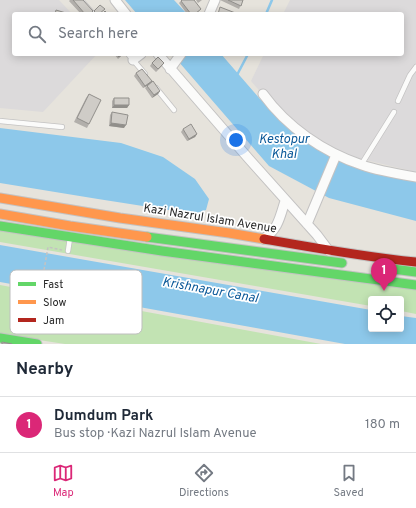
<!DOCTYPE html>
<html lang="en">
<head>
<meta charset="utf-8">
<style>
	body { margin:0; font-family:Overpass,sans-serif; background:#f6f6f7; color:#1f2937 }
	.controls { position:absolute; right:12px; bottom:12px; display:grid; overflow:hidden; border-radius:4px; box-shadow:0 2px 10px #0003 }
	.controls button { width:36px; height:36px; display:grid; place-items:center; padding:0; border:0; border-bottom:1px solid #e0e1e3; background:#fff; color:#1f2937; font:20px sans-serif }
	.you { position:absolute; left:236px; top:140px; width:14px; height:14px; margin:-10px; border:3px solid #fff; border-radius:50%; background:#1a73e8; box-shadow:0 0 0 6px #1a73e833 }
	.badge { display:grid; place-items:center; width:26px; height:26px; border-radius:50%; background:#db2777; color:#fff; font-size:13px; font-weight:700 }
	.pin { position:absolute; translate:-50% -33px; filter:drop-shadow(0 1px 2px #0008) }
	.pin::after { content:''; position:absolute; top:21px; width:14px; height:12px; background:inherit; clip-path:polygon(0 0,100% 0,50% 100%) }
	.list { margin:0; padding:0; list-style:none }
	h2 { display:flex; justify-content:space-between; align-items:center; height:52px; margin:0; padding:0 16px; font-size:17px }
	h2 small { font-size:13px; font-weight:400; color:#747a83 }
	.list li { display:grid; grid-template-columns:26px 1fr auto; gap:12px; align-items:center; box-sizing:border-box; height:56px; padding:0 16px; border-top:1px solid #e0e1e3 }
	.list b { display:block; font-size:15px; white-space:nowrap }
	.list p { margin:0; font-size:13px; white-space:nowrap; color:#747a83 }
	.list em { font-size:13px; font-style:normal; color:#747a83 }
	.icon { flex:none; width:22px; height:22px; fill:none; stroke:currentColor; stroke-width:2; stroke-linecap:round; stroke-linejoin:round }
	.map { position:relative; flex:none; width:416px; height:344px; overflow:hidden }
	.search { position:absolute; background:#fff; box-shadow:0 2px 10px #0003; left:12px; right:12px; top:12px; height:44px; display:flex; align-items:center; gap:10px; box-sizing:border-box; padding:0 14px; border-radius:4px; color:#747a83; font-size:15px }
	.sheet { height:108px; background:#fff }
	nav { display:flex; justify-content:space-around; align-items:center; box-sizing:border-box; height:56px; border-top:1px solid #e0e1e3; background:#fff; font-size:11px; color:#747a83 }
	nav a { display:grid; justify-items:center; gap:2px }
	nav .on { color:#db2777 }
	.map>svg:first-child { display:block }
	.industrial { fill:#dcdadb }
	.green { fill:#c2e3b3 }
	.water { fill:#8dc8ea }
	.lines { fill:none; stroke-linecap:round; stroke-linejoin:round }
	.stream { stroke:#8dc8ea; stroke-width:2.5 }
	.lane-casing { stroke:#c3c2c2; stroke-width:6 }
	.street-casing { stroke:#c3c2c2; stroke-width:11 }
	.fast-casing { stroke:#c3c2c2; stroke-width:11 }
	.slow-casing { stroke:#c3c2c2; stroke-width:11 }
	.jam-casing { stroke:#c3c2c2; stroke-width:11 }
	.path { stroke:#c4c3c2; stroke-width:1.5; stroke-dasharray:3 2; stroke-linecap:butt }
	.lane { stroke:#fbfbfa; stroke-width:4.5 }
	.street { stroke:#fbfbfa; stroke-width:9 }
	.fast { stroke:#63d668; stroke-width:9 }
	.slow { stroke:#ff974d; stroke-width:9 }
	.jam { stroke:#b3261e; stroke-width:9 }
	.wall { fill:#b2afab }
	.shaded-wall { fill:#918f8b }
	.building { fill:#cfccc7; stroke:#918f8b }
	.labels { text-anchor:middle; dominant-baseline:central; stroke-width:3.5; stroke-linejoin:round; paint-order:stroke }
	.street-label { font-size:12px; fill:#272727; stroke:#fff }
	.water-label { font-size:13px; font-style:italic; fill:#0a5898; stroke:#fff }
	.key { fill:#fff; stroke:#bebebe; stroke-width:1 }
	.key-label { font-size:11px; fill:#272727 }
</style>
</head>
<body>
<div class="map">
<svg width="416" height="344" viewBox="0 0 416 344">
	<rect width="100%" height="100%" fill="#e6e3dc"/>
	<!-- industrial -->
	<path class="industrial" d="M0,0H59L72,14H14V54H97L43,112L0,108Z
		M290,0H416V172L336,153L284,119L251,81L264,54H402V14H283Z"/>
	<!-- green -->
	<path class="green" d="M0,224L416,286V314L401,311V299H371V306L0,242Z
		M0,285L321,344H65L0,334Z"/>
	<!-- water -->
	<path class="water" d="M125,0H174L187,14H137Z
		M172,54H221L260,99L330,156L416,177V221L329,198L269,166Z
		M0,128L121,143L163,157L195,179L209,199L206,210L194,214L98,199L0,183Z
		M0,245L371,310V329H401V316L416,318V344H345L0,282Z"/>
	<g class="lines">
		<!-- stream -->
		<path class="stream" d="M266,14L272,0
			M237,75L248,54"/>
		<defs>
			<path id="lane" d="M81,0L93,14
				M128,54L145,74
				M156,88L174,110
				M398,101L410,75L416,67
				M0,121L62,127
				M361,165L394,112
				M68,251L70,238"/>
			<path id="street" d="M115,0L126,14
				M209,14L215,0
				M158,54L249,159L317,235L329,251
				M133,60L141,54
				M170,69L181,54
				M263,94C287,127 323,152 362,165C379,171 398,174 416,177
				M307,224L336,155
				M263,239C278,230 280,217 285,201"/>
			<path id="fast" d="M0,226L162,251L416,285
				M147,237L342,263
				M393,269L416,272
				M0,338L37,344"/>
			<path id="slow" d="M0,198L120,218L229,233L264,239
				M0,214L70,226L147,237"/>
			<path id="jam" d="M264,239C315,248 365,257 416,262"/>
		</defs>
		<!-- lane casing -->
		<use href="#lane" class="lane-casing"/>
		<!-- street casing -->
		<use href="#street" class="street-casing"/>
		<!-- fast casing -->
		<use href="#fast" class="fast-casing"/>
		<!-- slow casing -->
		<use href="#slow" class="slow-casing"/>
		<!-- jam casing -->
		<use href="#jam" class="jam-casing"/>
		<!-- path -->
		<path class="path" d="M33,334L48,247L62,250"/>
		<!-- lane -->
		<use href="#lane" class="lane"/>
		<!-- street -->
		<use href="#street" class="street"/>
		<!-- fast -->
		<use href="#fast" class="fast"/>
		<!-- slow -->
		<use href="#slow" class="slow"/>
		<!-- jam -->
		<use href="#jam" class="jam"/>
	</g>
	<!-- wall -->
	<path class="wall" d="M70,0H83L93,11L91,14H81L69,1Z
		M196,0H202L198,3Z
		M220,0H243L239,9Z
		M181,1L199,12L197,14H187L179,3Z
		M116,54H123L118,59L115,55Z
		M152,63H164L162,66L156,72L150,66Z
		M136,73L152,81L150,84L143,88L134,76Z
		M147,86L160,91L158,94L152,98L145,88Z
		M89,94V124L87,128L74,122L86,98Z
		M114,98L129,105L127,108H112V101Z
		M112,112L124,128L109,126L110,115Z
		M183,129L197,134L195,137L187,141L181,132Z"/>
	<!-- shaded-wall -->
	<path class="shaded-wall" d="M152,81L150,84L143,88L145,86Z
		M160,91L158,94L152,98L154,95Z
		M114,105H129L127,108H112Z
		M111,123L126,125L124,128L109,126Z
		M197,134L195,137L187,141L189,139Z"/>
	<!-- building -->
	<path class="building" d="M73,0H83L93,11L90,14H85Z
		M182,0H194L201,9L195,14H191L181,1Z
		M228,0H243L241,6Z
		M100,5L105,9L99,14H97L94,11Z
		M220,7L238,14H218Z
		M56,10L66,13L65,14H55Z
		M105,11L108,14H102Z
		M116,54H123L119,57Z
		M158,57L164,63L158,69L152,63Z
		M142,69L152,81L145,86L136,73Z
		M153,81L160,91L154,95L147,86Z
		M89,94L101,100L89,124L77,118Z
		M114,98H129V105H114Z
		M112,112L128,115L126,125L111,123Z
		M191,124L197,134L189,139L183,129Z
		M2,342L12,344H2Z"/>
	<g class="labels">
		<!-- street labels -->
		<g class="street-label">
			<text transform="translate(210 219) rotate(9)">Kazi Nazrul Islam Avenue</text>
		</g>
		<!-- water labels -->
		<g class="water-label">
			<text x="284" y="140">Kestopur<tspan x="284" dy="15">Khal</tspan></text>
			<text transform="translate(210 291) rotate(10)">Krishnapur Canal</text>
		</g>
	</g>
	<!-- legend -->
	<rect x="10" y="270" width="132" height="64" rx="6" class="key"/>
	<rect x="18" y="282" width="18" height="4" fill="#63d668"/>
	<rect x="18" y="300" width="18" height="4" fill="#ff974d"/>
	<rect x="18" y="318" width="18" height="4" fill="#b3261e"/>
	<g class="key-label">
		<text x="43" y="288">Fast</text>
		<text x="43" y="306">Slow</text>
		<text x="43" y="324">Jam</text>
	</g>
</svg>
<div class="controls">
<button><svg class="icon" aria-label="locate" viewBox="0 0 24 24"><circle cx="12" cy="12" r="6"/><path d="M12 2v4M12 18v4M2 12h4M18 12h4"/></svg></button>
</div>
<div class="you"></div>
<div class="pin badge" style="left:384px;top:291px">1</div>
<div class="search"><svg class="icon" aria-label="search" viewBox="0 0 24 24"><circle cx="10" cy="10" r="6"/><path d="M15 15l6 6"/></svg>Search here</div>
</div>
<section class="sheet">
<h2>Nearby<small></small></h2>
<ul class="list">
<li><span class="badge">1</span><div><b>Dumdum Park</b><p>Bus stop · Kazi Nazrul Islam Avenue</p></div><em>180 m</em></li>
</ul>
</section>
<nav>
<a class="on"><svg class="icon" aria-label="map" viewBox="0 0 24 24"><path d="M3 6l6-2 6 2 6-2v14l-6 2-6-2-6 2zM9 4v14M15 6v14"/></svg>Map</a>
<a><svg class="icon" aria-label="directions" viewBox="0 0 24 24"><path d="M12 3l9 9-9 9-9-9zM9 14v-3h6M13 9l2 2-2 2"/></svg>Directions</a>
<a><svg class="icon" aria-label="saved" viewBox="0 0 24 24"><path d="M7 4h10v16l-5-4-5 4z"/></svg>Saved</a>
</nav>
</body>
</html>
